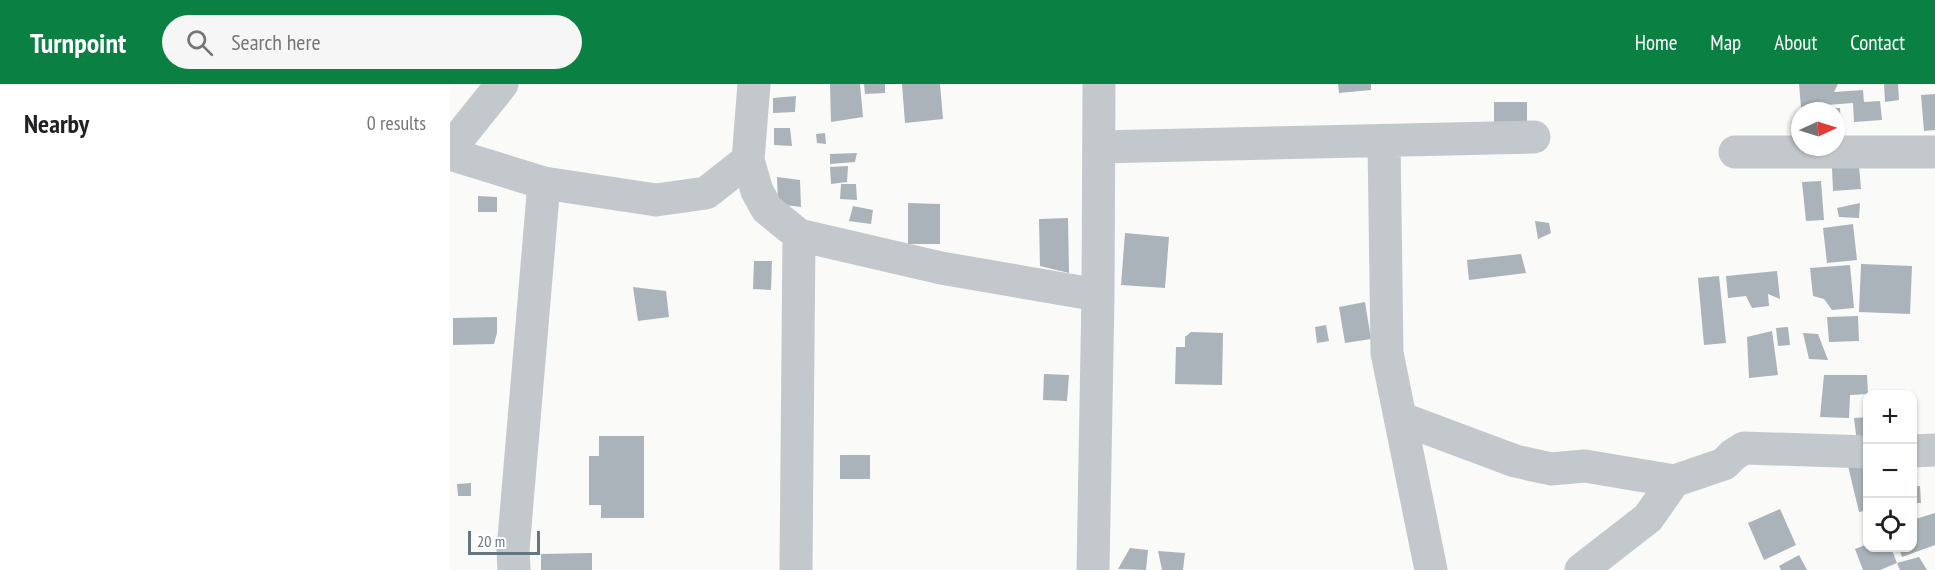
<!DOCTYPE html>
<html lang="en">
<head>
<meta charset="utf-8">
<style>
	body { margin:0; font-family:"PT Sans Narrow",sans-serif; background:#f6f6f6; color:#202124 }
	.controls { position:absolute; right:18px; bottom:18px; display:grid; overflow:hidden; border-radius:12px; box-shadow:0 2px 4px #0004 }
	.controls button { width:54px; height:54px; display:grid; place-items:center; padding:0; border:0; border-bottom:2px solid #e0e0e0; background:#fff; color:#202124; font:30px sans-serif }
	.compass { position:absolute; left:1341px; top:18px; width:54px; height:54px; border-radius:50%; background:#fff; box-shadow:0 2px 4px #0004; rotate:86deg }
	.scale { position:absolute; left:18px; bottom:15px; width:72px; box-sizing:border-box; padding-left:6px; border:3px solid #657683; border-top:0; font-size:16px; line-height:21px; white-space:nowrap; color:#657683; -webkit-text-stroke:4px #fff; paint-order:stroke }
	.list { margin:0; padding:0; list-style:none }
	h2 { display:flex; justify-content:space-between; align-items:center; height:78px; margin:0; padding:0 24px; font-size:26px }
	h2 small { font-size:20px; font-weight:400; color:#757577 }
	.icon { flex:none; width:33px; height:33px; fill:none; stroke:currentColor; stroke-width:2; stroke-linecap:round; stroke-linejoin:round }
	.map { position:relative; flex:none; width:1485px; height:486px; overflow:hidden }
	header { display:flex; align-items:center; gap:36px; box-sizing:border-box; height:84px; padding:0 30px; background:#0b8043; color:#fff }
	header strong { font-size:28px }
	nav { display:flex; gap:33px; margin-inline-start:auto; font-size:21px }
	.search { width:420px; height:54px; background:#f6f6f6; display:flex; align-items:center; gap:15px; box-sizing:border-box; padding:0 21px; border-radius:33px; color:#757577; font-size:22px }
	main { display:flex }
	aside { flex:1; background:#fff }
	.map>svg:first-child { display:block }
	.building { fill:#aab3b9 }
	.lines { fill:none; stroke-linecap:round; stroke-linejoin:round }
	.minor { stroke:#c3c8cc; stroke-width:33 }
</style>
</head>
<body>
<header>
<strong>Turnpoint</strong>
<div class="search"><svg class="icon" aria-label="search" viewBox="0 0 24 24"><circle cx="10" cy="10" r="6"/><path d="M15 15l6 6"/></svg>Search here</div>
<nav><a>Home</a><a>Map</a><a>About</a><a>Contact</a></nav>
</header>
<main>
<aside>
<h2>Nearby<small>0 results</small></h2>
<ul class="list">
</ul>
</aside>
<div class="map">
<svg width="1485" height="486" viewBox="0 0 1485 486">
	<rect width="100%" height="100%" fill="#fafaf8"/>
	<!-- building -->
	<path class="building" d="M380,0H410L413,33L381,38Z
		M414,0H435V9L415,10Z
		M452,0H490L493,35L455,39Z
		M888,0H921V6L889,9Z
		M1349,0H1388L1384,8L1413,6L1414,18L1430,17L1432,36L1404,38L1403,19L1351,23Z
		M1434,0H1448L1449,16L1435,18Z
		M1485,10V46L1474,47L1471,11Z
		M346,12L345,28L323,29V14Z
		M1044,18H1077V46H1044Z
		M1365,24H1390L1391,49L1386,50V27H1365Z
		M324,44H340L342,62L324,61Z
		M375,49L376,60L367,59L366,50Z
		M407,69L405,78L380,80V70Z
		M398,82L397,98L381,100L380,83Z
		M1409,82L1411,105L1383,107L1382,84Z
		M327,93L350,96L351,123L328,120Z
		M1371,97L1374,136L1356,137L1352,98Z
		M391,100H406L407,116L390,115Z
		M28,112L47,113V128H28Z
		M458,119L490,120V160H458Z
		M1410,119L1409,134L1389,133L1387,124Z
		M403,122L423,126L421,140L399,137Z
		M618,134L619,189L590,182L589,135Z
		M1085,137L1099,139L1101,149L1088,155Z
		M1403,140L1407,176L1377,179L1373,144Z
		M675,149L719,153L715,204L671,201Z
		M1071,170L1076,189L1019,196L1017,176Z
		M304,177H322L321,206L303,205Z
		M1411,180L1462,182L1460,230L1409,228Z
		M1400,181L1404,224L1382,226L1374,215L1363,212L1360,184Z
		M1327,187L1330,215L1318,210L1319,222L1302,224L1296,212L1278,214L1276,192Z
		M1269,192L1276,259L1254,261L1248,194Z
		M183,203L216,207L219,233L188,237Z
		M915,218L921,255L895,259L889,223Z
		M1408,232L1409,257L1379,258L1377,233Z
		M47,233V249L44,260L3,261V234Z
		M876,241L879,257L867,259L865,243Z
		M1338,243L1340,261L1328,262L1326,244Z
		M1322,247L1328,291L1299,294L1297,253Z
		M741,248L773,249L772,301L725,300L726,263H735V253Z
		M1353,249L1368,250L1378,276L1359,275Z
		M594,290L619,291L617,317L593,316Z
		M1374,291H1417L1418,310L1400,311L1399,334L1370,333Z
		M1418,333V358L1407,359L1404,334Z
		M149,352H194V434H151V421H139V372H149Z
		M390,371H420V395H390Z
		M1398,382L1418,383V426L1409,428Z
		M21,399V412H8L7,400Z
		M1470,402L1471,419H1465L1462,425V403Z
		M1330,425L1346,461L1314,476L1298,439Z
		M1485,429V461L1452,473L1449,464H1462V436Z
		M1418,460V464H1441L1447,479L1430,486H1413L1405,465Z
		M680,464L698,466L696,486L668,485Z
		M708,467L735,469L733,486H712Z
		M142,469V486H91V470Z
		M1349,471L1357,486H1331L1329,482Z
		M1469,473L1477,486H1450L1447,479Z"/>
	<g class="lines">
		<!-- minor -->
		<path class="minor" d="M304,0L298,76L307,107L317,125L349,151L491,184L648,211
			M934,57L937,269L981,486
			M649,63L1084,53
			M0,65L52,0
			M1285,68H1485
			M0,70L94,99L206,116L256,109L298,76
			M950,334L1065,377L1101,385L1135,382L1224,397L1274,380L1283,371L1294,364L1418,368
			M1462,367L1485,366
			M64,486L63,466L94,99
			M346,486L349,151
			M643,486L648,211L649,0
			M1131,486L1198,434L1224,397"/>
	</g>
</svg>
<div class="controls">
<button>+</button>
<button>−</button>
<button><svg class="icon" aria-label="locate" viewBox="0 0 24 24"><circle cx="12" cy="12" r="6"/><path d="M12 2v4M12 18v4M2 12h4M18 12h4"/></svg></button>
</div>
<svg class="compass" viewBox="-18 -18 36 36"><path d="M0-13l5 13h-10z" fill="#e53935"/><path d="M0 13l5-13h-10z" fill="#757577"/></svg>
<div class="scale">20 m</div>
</div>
</main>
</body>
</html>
